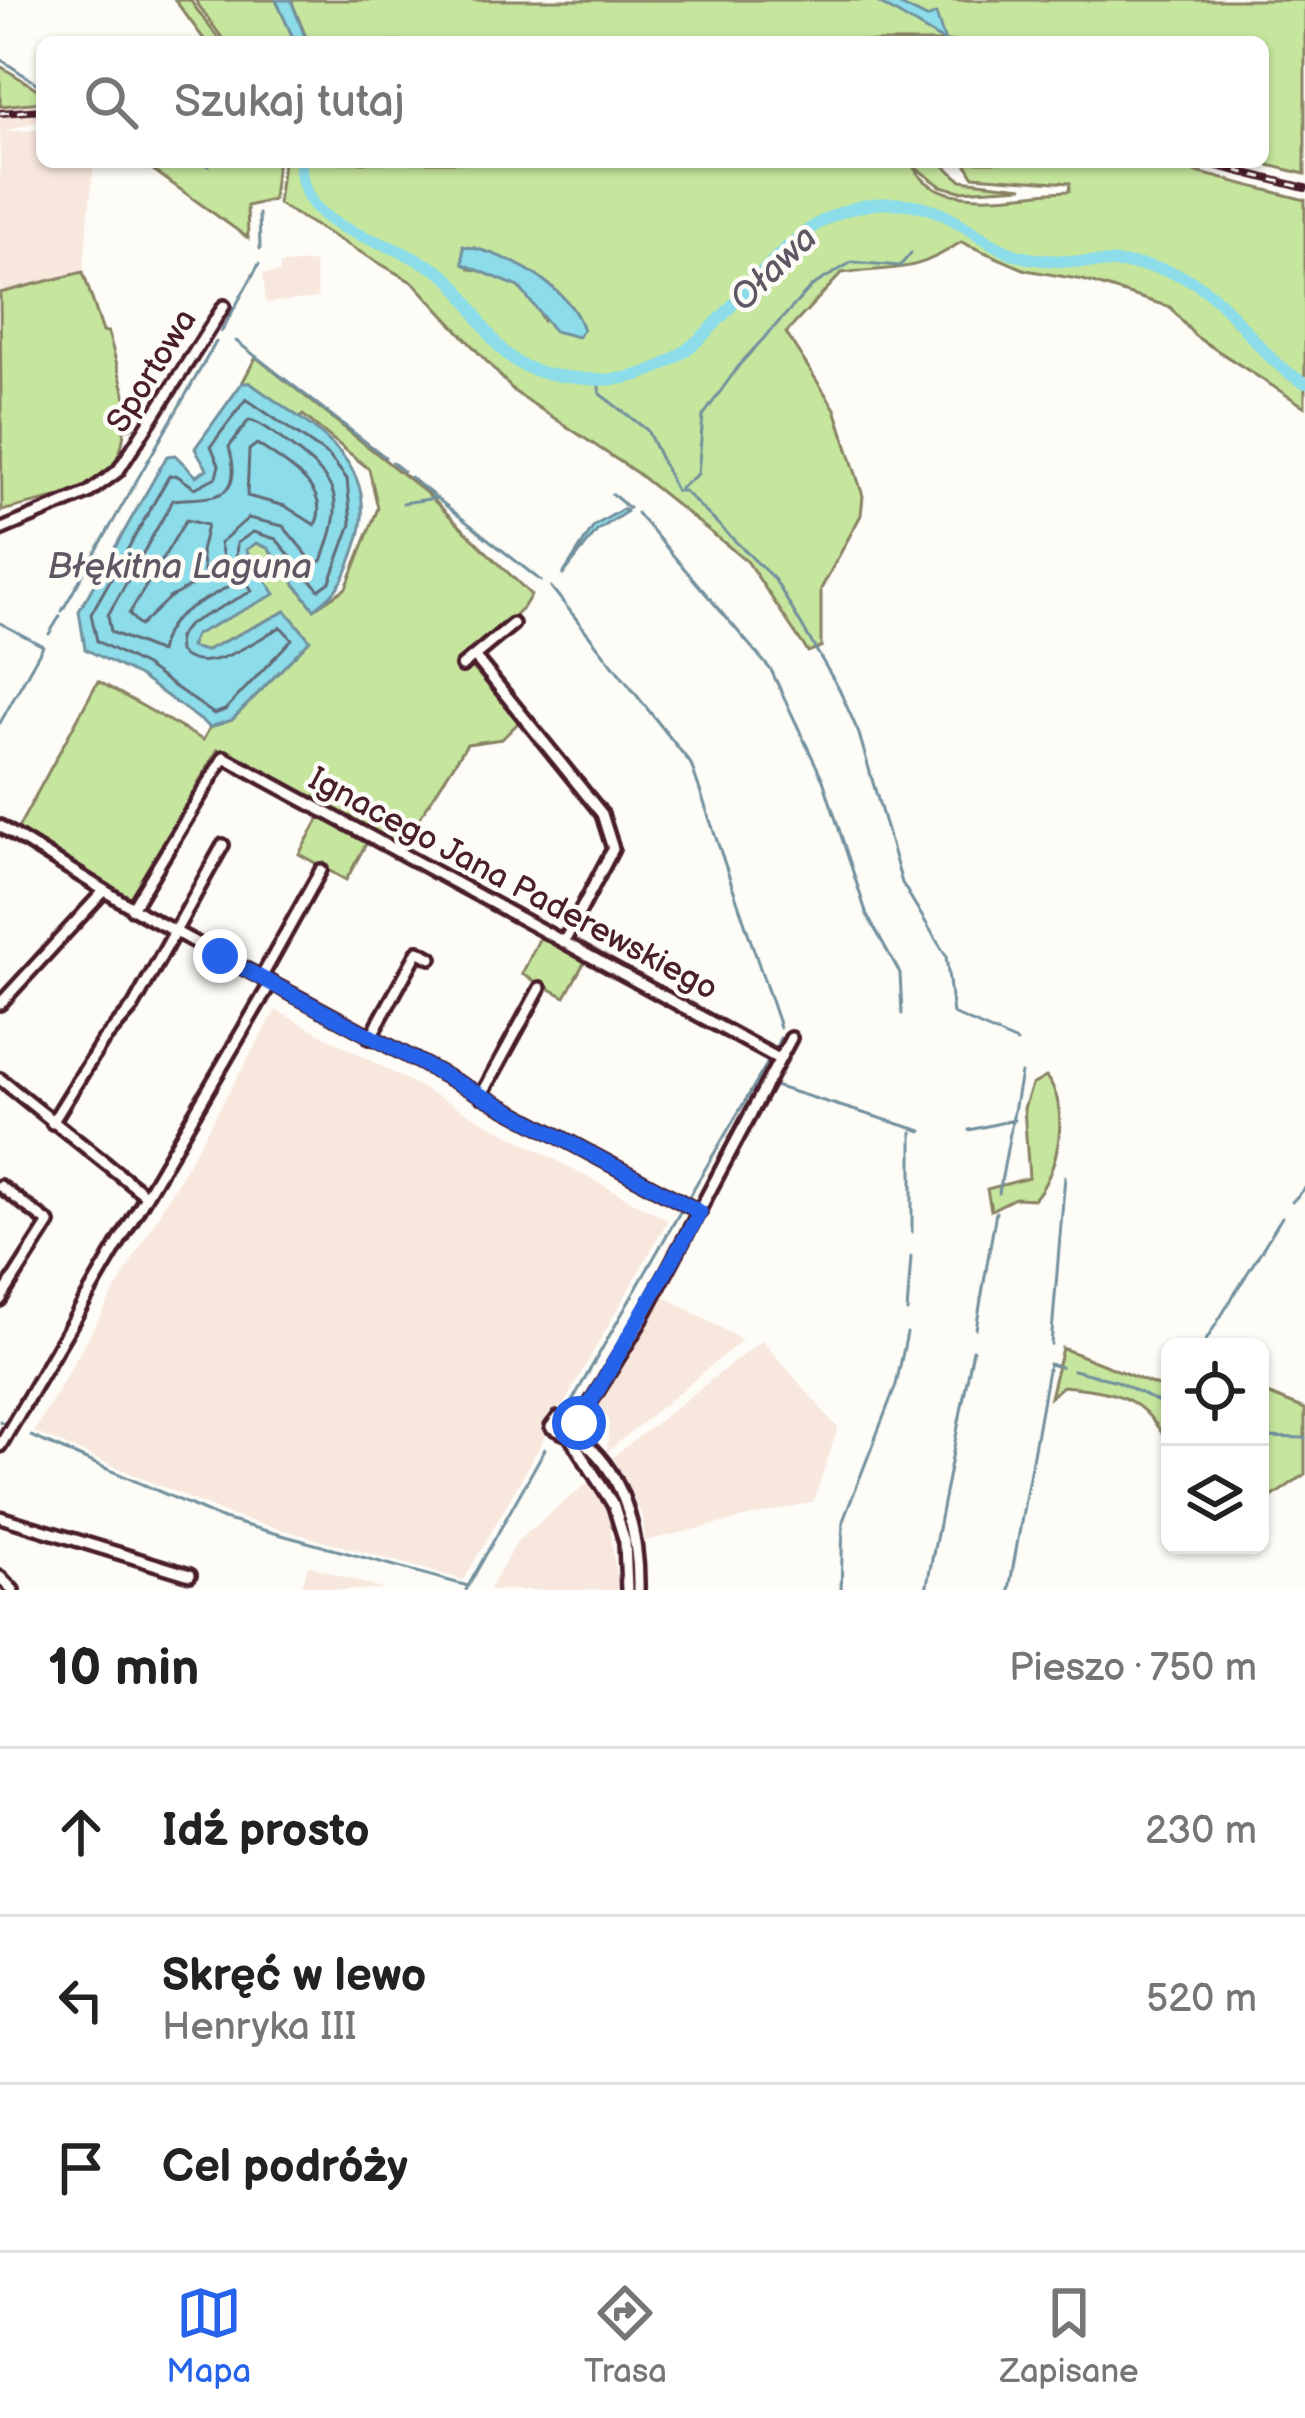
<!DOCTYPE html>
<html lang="pl">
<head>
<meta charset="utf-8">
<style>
	body { margin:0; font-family:"Balsamiq Sans",sans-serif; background:#f2f2f2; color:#222 }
	.controls { position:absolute; right:36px; bottom:36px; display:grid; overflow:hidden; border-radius:18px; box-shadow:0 3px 9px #0004 }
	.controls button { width:108px; height:108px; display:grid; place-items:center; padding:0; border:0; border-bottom:3px solid #e0e0e0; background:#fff; color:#222; font:60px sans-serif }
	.stop { position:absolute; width:36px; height:36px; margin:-27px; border:9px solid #2563eb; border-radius:50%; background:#fff }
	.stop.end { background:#2563eb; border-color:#fff; box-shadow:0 3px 12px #0008 }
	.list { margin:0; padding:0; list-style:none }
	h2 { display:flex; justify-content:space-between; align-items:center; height:156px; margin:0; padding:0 48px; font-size:51px }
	h2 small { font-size:39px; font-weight:400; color:#767676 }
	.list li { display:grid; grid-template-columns:78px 1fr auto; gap:36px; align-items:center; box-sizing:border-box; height:168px; padding:0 48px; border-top:3px solid #e0e0e0 }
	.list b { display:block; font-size:45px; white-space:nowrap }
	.list p { margin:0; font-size:39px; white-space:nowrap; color:#767676 }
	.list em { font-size:39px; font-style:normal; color:#767676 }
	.icon { flex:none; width:66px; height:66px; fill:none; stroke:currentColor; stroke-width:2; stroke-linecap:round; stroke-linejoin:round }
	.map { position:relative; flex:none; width:1305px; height:1590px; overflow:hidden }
	.search { position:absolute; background:#fff; box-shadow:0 3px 9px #0004; left:36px; right:36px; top:36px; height:132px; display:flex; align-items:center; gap:30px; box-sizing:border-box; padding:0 42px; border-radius:18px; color:#767676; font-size:45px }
	.sheet { height:660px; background:#fff }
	nav { display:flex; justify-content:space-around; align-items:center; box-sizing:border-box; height:168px; border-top:3px solid #e0e0e0; background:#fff; font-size:33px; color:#767676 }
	nav a { display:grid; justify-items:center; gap:6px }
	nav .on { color:#2563eb }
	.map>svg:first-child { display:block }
	.built { fill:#f8e7dd }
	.green { fill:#c6e69e; stroke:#888264; stroke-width:3; fill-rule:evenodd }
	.water { fill:#8cdce9; stroke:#72909d; stroke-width:3 }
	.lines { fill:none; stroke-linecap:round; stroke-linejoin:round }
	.shore { stroke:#646b77; stroke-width:3 }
	.stream { stroke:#72909d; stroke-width:3 }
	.river { stroke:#8cdce9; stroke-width:12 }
	.minor-casing { stroke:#4a1f2b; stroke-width:18 }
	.minor { stroke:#fdfcf7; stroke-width:9 }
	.rail-casing { stroke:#4a1f2b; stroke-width:8 }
	.rail { stroke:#fdfcf7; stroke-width:3; stroke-dasharray:9; stroke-linecap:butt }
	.route { stroke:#2563eb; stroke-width:15 }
	.labels { text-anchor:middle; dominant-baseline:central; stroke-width:9; stroke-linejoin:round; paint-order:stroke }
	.street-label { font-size:33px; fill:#4a1f2b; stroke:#fdfcf7 }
	.water-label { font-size:36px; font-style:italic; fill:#5e5864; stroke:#fdfcf7 }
</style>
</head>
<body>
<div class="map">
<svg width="1305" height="1590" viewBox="0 0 1305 1590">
	<rect width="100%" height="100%" fill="#fdfcf7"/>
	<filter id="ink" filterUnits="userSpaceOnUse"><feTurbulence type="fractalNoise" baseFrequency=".00833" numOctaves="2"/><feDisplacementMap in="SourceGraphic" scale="24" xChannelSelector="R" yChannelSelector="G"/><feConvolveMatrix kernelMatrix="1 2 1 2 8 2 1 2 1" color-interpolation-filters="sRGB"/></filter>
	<g filter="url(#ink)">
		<!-- built -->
		<path class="built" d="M42,102V120L5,131L42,130V162H94L83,272L0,293V106Z
			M314,262L318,298L266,303L263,274L280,273V264Z
			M276,1010L668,1220L464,1580L229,1515L34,1432Z
			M662,1295L742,1340L607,1452L609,1420L599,1407Z
			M762,1340L838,1428L813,1502L645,1541L643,1517L613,1457Z
			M590,1481L609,1518L618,1590H489L517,1541Z
			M308,1565L384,1590H301Z"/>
		<!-- green -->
		<path class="green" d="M175,0H190L221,42H206Z
			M195,0H276L295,42H225Z
			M291,0H1305V174L1256,162H1263V42H308Z
			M0,66L42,92V102L0,106Z
			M142,162H277L273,200L247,206L248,238Z
			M283,162H940L961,180L1023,187L960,191L941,186L913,166C939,216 1025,191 1069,191L1070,183L973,176L965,162H1158L1305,200V407L1195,336L1170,307L1083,280L1026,270L961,242C914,274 895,267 842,273L786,333L835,409L863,496L861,515L821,589V647L808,652L747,561L637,473L515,392L415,284L278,204ZM475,248L543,280L563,302L543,321C530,289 503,272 470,269Z
			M83,272L103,332H108L134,427L124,430C121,494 51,497 2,511L0,293Z
			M256,357L425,492L531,595L523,608L460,664L465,670L472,667L520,721L502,739L467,744L399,850L218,749L130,901L17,830L98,681L203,740L210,727L232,720L309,641L286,611L204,651L189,647L195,635L274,594L246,550L256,543L268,548L314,609L346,588L378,508L369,469L303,415L299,419L250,383H242Z
			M320,817L367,842L346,880L299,854Z
			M541,935L585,961L565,997L522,974Z
			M1046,1077C1071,1105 1059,1173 1034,1199L1015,1198L991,1210L987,1189L1029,1178L1024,1108L1032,1085Z
			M1062,1348L1170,1391V1446C1141,1395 1119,1392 1063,1386L1050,1397Z
			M1260,1391L1305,1409V1474L1272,1497L1260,1494Z"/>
		<!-- water -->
		<path class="water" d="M276,0H291L307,42H295Z
			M874,0H890L927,18L936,14L945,42Z
			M463,246C506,253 570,286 583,330L578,337L554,331L519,287L463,264Z
			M242,383H250C311,428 387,460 355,549C345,578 340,591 314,609L268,548L256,543L246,550L275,594L195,635L190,647L205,651L286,611L310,640L232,720L210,727L139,676L85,649L79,611L167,456L175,455L196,476L207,469L195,448Z
			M623,509L626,512L597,531L562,576L594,526Z"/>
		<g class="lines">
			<!-- shore -->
			<path class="shore" d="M246,399L329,456L347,479L351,524L330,582L319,590L276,539L253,532L237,543L236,561L252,591L189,624L178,637L179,652C206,679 253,641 281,627L292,639L225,710L214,714L145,666L97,641L91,614L169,476L176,475L195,488L216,477L219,465L211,446Z
				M249,420C263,423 277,436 289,445C342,484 344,501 322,561L313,562L283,526L248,518L220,543L229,586C196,606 167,612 160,652L111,632L108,615L173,500C208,496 246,505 229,447Z
				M257,444C283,462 333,488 315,525L285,506L247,496L249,450Z
				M186,520L207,525L201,552L205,578L169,598L140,626L129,614Z"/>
			<!-- stream -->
			<path class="stream" d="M0,59L42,87
				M201,162L209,166
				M259,214L260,249
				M221,332L259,264
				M236,341L385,457
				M598,380L600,394L647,430L676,491H684L775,580L839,689L859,734L902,883L946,956L953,1014L1017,1042
				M392,462L403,471
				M410,477L541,581
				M680,488L698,474L703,416L740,364L812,286L852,262L900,266L911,253
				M612,494L629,508L625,510
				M403,503L436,498
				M637,513L771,670L823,780L867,915L900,973L902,1014
				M551,587L691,764L780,1027
				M62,611L216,342
				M0,623L43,646L0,723
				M49,634L60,616
				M776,1047L780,1038
				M771,1085L922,1131
				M969,1130L1014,1120
				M158,1186L205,1105
				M999,1193L1021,1073
				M688,1198L768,1062
				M1292,1202L1305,1188
				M912,1232V1132
				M907,1312L911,1257
				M976,1329L996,1212
				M1051,1345L1065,1176
				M1202,1347L1282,1217
				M1073,1370L1117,1381L1170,1408
				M567,1410L680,1212
				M24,1420L148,1206
				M0,1421L3,1423
				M31,1436L223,1519L468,1586
				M1260,1437L1305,1438
				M466,1590L545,1449
				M841,1590L843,1521L896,1385L907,1333
				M926,1590L973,1350
				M1009,1590L1049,1364L1061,1367"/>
			<!-- river -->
			<path class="river" d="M301,162C299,226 363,232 408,255C424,263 442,271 454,284C477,310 491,350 524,366C543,375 567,377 587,379C737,395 753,182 914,205C957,211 987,251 1029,258C1081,267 1141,254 1190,280C1236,305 1258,359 1305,383"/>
			<defs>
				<path id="minor" d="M0,530L88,493L118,471L224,306
					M475,657L602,814L613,849L564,942
					M462,666L513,624
					M0,826L144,915L700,1212
					M132,909L224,757L777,1058
					M261,978L321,870
					M0,1004L104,891
					M370,1038L418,951L431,958
					M0,1079L144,1194
					M481,1096L540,988
					M52,1123L102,1042L133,1007L223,845
					M0,1186L49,1223L0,1300
					M558,1418L551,1427C562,1434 575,1436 585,1443C627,1477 639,1540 638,1590
					M558,1418L614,1506L625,1542L627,1590
					M570,1436L639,1324L791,1038
					M0,1446L270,984
					M0,1517L190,1575
					M0,1577L13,1590"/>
			</defs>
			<!-- minor casing -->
			<use href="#minor" class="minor-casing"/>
			<!-- minor -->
			<use href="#minor" class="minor"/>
			<defs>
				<path id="rail" d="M0,113L42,110
					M1202,162L1305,188"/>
			</defs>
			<!-- rail casing -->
			<use href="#rail" class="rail-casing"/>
			<!-- rail -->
			<use href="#rail" class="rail"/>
		</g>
	</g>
	<g class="lines" filter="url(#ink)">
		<!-- route -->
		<path class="route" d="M220,956L700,1212L579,1423"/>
	</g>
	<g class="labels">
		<!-- street labels -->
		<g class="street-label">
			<text transform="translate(152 371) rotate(-58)">Sportowa</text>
			<text transform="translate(513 884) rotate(28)">Ignacego Jana Paderewskiego</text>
		</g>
		<!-- water labels -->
		<g class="water-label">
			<text transform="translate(774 269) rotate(-44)">Oława</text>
			<text x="180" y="567">Błękitna Laguna</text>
		</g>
	</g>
</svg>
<div class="controls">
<button><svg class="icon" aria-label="locate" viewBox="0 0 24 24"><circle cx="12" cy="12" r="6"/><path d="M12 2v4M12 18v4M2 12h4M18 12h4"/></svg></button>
<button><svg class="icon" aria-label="layers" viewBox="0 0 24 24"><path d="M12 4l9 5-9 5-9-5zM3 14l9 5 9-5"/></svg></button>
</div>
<div class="stop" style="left:579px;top:1423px"></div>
<div class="stop end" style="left:220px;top:956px"></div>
<div class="search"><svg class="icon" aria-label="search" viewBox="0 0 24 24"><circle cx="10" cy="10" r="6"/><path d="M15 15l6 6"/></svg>Szukaj tutaj</div>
</div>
<section class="sheet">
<h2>10 min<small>Pieszo · 750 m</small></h2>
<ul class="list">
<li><svg class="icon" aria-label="ahead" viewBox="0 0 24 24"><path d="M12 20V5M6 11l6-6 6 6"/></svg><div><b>Idź prosto</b></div><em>230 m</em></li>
<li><svg class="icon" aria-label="left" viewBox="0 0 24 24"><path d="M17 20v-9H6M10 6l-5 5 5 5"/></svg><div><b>Skręć w lewo</b><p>Henryka III</p></div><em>520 m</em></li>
<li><svg class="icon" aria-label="arrive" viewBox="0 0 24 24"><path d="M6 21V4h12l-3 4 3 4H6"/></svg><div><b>Cel podróży</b></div></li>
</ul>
</section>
<nav>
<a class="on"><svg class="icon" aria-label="map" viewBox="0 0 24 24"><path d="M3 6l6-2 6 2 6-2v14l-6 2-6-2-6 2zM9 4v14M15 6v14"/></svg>Mapa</a>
<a><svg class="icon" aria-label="directions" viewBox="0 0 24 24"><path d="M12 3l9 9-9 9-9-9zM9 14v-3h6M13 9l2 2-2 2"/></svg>Trasa</a>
<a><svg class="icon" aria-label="saved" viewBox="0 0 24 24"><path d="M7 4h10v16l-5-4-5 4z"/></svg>Zapisane</a>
</nav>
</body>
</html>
